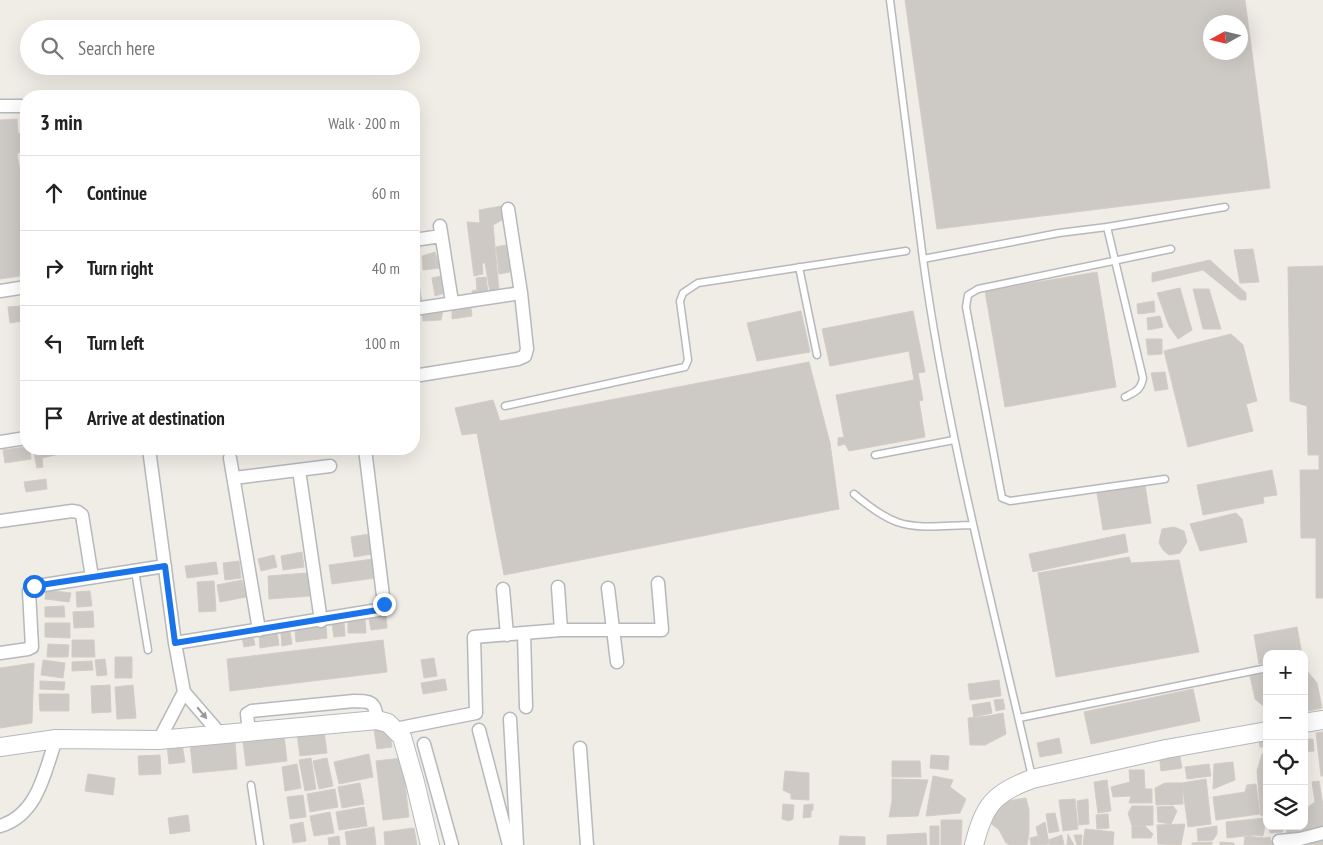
<!DOCTYPE html>
<html lang="en">
<head>
<meta charset="utf-8">
<style>
	body { margin:0; font-family:"PT Sans Narrow",sans-serif; background:#f6f6f6; color:#222 }
	.controls { position:absolute; right:15px; bottom:15px; display:grid; overflow:hidden; border-radius:10px; box-shadow:0 5px 20px #0002 }
	.controls button { width:45px; height:45px; display:grid; place-items:center; padding:0; border:0; border-bottom:1px solid #e0e0e0; background:#fff; color:#222; font:25px sans-serif }
	.compass { position:absolute; left:1203px; top:15px; width:45px; height:45px; border-radius:50%; background:#fff; box-shadow:0 5px 20px #0002; rotate:262deg }
	.stop { position:absolute; width:15px; height:15px; margin:-11px; border:4px solid #1a73e8; border-radius:50%; background:#fff }
	.stop.end { background:#1a73e8; border-color:#fff; box-shadow:0 1px 5px #0008 }
	.list { margin:0; padding:0; list-style:none }
	h2 { display:flex; justify-content:space-between; align-items:center; height:65px; margin:0; padding:0 20px; font-size:21px }
	h2 small { font-size:16px; font-weight:400; color:#767676 }
	.list li { display:grid; grid-template-columns:32px 1fr auto; gap:15px; align-items:center; box-sizing:border-box; height:75px; padding:0 20px; border-top:1px solid #e0e0e0 }
	.list b { display:block; font-size:19px; white-space:nowrap }
	.list em { font-size:16px; font-style:normal; color:#767676 }
	.icon { flex:none; width:28px; height:28px; fill:none; stroke:currentColor; stroke-width:2; stroke-linecap:round; stroke-linejoin:round }
	.map { position:relative; flex:none; width:1323px; height:845px; overflow:hidden }
	.search { position:absolute; background:#fff; box-shadow:0 5px 20px #0002; left:20px; top:20px; width:400px; height:55px; display:flex; align-items:center; gap:12px; box-sizing:border-box; padding:0 18px; border-radius:28px; color:#767676; font-size:19px }
	.panel { position:absolute; background:#fff; box-shadow:0 5px 20px #0002; left:20px; top:90px; width:400px; height:365px; border-radius:20px }
	.map>svg:first-child { display:block }
	.building { fill:#cdc9c5; stroke:#d5ccc4; fill-rule:evenodd }
	.lines { fill:none; stroke-linecap:round; stroke-linejoin:round }
	.lane-casing { stroke:#b6b9bc; stroke-width:9 }
	.street-casing { stroke:#b6b9bc; stroke-width:15 }
	.secondary-casing { stroke:#b4babd; stroke-width:20 }
	.lane { stroke:#fff; stroke-width:6 }
	.street { stroke:#fff; stroke-width:12 }
	.secondary { stroke:#fff; stroke-width:18 }
	.oneway { fill:#969a9c }
	.route { stroke:#1a73e8; stroke-width:6 }
</style>
</head>
<body>
<div class="map">
<svg width="1323" height="845" viewBox="0 0 1323 845">
	<rect width="100%" height="100%" fill="#f0ece6"/>
	<!-- building -->
	<path class="building" d="M905,0H1245L1270,188L937,229ZM1210,22H1240V52H1210Z
		M17,119L18,133L25,135L26,145V149L17,154L26,205V275L0,279V120Z
		M502,206L504,219L493,225L499,290L490,292L485,263H482L483,274L474,276L467,222L480,223L479,210Z
		M506,245L510,272L499,274L496,247Z
		M1253,249L1259,282L1240,283L1234,250Z
		M435,252L440,268L423,270L422,256Z
		M414,260H417L420,275L414,276Z
		M1210,260L1246,293V300H1240L1203,270L1152,282V273Z
		M1323,266V598H1316V538H1301L1300,470H1319V455H1308L1307,406L1290,401L1288,267Z
		M1097,272L1116,387L1005,407L985,291Z
		M441,276L445,293L435,296L432,278Z
		M486,277L488,293L473,296L472,291L477,290L476,278Z
		M418,279L422,302H414V280Z
		M1180,288L1192,330L1178,339L1169,326L1157,293Z
		M1193,289H1209L1221,329H1203Z
		M1154,301L1155,312L1138,314L1137,304Z
		M21,306L23,321L10,323L8,307Z
		M471,308L472,316L452,319V309Z
		M443,310L441,320L423,321L422,313Z
		M801,311L810,352L757,361L747,323Z
		M913,311L925,372L918,373L923,400L919,401L925,437L849,451L845,444L838,446V438L844,437L836,395L914,380L909,351L830,366L822,329Z
		M414,314H417L418,323L414,324Z
		M1160,316L1163,327L1148,330L1147,318Z
		M1231,334L1243,345L1257,401L1246,404L1253,431L1188,447L1164,351Z
		M1146,339H1162V354L1148,355Z
		M809,362L830,443L839,509L504,575L477,433L462,435L455,408L493,400L500,421Z
		M1165,372L1168,389L1155,391L1151,373Z
		M26,447V449H30L31,459L5,463L3,450Z
		M33,449H58L59,454L42,458L43,467L37,468Z
		M1272,470L1277,495L1263,497L1264,503L1203,515L1197,485Z
		M46,479L47,489L26,492L24,482Z
		M1145,485L1151,523L1103,530L1097,493Z
		M1236,513L1242,519L1247,542L1200,551L1190,524Z
		M1174,527L1184,531L1187,542L1180,553L1169,555L1163,550L1159,543L1162,529Z
		M369,534L372,554L354,557L351,537Z
		M1125,534L1128,552L1033,572L1029,554Z
		M302,552L304,567L283,570L281,556Z
		M274,555L277,567L261,571L258,559Z
		M1129,557L1131,563L1179,560L1199,652L1056,677L1038,573Z
		M373,559L375,578L332,584L329,565Z
		M239,561L241,578L225,580L223,563Z
		M216,562L218,574L187,578L185,566Z
		M308,573L310,596L269,599L268,576Z
		M242,580L246,597L220,602L217,585Z
		M214,581L216,611L199,612L197,582Z
		M46,590L71,593L69,602L45,599Z
		M90,591L92,606L77,607L76,592Z
		M64,606L65,617H45V607Z
		M93,611L94,627L74,628L73,612Z
		M386,615L387,628L371,630L369,618Z
		M348,619H365L366,633H348Z
		M45,623H70V638L45,637Z
		M344,623L345,636L334,637L332,624Z
		M326,626L327,638L296,642L295,630Z
		M1297,627L1302,654H1267V662L1259,664L1254,635Z
		M290,632L292,644L282,646L281,633Z
		M277,633L279,645L260,648L259,636Z
		M253,636L255,645L244,647L242,638Z
		M72,640H94L95,657H72Z
		M383,640L387,672L230,691L227,659Z
		M48,644L69,645L68,657H47Z
		M115,657H132V678H115Z
		M434,658L437,676L424,678L421,660Z
		M105,659L107,675L97,676L95,660Z
		M43,660L65,663L63,678L41,675Z
		M92,661L93,670L72,671V662Z
		M34,663L32,723L0,728V668Z
		M1304,667L1317,683L1322,708L1304,712Z
		M1267,673V709L1255,699L1250,676Z
		M445,679L447,690L423,694L421,683Z
		M999,680L1001,696L970,700L968,684Z
		M40,681L65,682L64,690L40,689Z
		M110,685L111,712L92,713L91,686Z
		M133,685L136,718L117,719L115,687Z
		M1193,689L1200,721L1091,744L1084,712Z
		M39,694H69V711H40Z
		M1003,699L1005,709L996,711L994,700Z
		M990,702L992,713L974,717L972,705Z
		M1003,713L1006,734L985,745H970L968,718L988,716Z
		M389,727L392,747L377,749L374,729Z
		M324,731L327,753L300,756L297,734Z
		M1323,732V776H1321L1316,733Z
		M284,736L287,761L246,766L243,742Z
		M1059,738L1062,753L1040,757L1037,743Z
		M1267,738V747H1260L1259,739Z
		M1304,739H1313L1314,751L1304,752Z
		M235,740L237,769L193,773L190,743Z
		M182,744L185,762L169,764L167,745Z
		M1179,751L1182,768L1161,771L1159,754Z
		M1267,752V815L1261,816L1257,771L1262,754Z
		M369,754L373,777L339,784L334,762Z
		M160,755L161,774L139,775L138,756Z
		M931,755L949,756L948,770L930,768Z
		M311,758L316,789L305,791L299,760Z
		M327,758L333,786L319,789L313,761Z
		M402,758L409,817L383,820L376,761Z
		M892,761H920L921,777H892Z
		M1233,762L1235,780L1213,789L1214,764Z
		M297,764L301,788L285,791L282,767Z
		M1209,764L1211,776L1187,779L1185,767Z
		M1129,770H1144L1145,789H1152V803H1129L1131,796L1113,797L1111,787L1130,782Z
		M785,771L809,773V800L791,799V794L783,790Z
		M88,774L115,778L113,795L85,791Z
		M933,776L953,780L950,787L966,799L960,813L926,816Z
		M892,779L928,780L918,816L889,817L892,801Z
		M1206,779L1211,824L1188,827L1182,783Z
		M1107,780L1111,811L1098,813L1094,782Z
		M1319,781L1323,805V828L1287,838L1286,826H1304V804L1305,809L1315,802L1312,782Z
		M360,783L364,804L342,808L338,787Z
		M1165,783H1182L1183,804L1156,805L1155,788Z
		M1256,784L1260,814L1216,820L1213,797L1245,792L1247,785Z
		M335,789L338,807L310,812L307,794Z
		M303,795L306,817L290,819L287,797Z
		M1026,798L1029,810V833L1027,845H1010L1006,843L999,830L987,820L1001,802Z
		M1075,799L1078,829L1063,831L1059,800Z
		M1088,799L1089,824L1079,825L1077,801Z
		M783,804L794,805L793,819L789,821L782,819Z
		M813,804V810L811,811V817L803,818L804,805Z
		M1132,806H1153V825L1132,826L1128,813Z
		M1173,806L1177,811L1171,824L1158,822L1157,807Z
		M364,807L367,826L339,830L336,812Z
		M330,812L334,833L314,836L310,816Z
		M1055,813L1059,831L1049,833L1046,814Z
		M1108,814L1109,828L1097,829L1096,815Z
		M188,815L190,831L170,834L168,818Z
		M1266,818L1263,836L1253,835L1227,838L1226,822Z
		M941,820H962L961,845H941Z
		M303,822L306,841L293,843L290,825Z
		M1045,822L1049,844L1040,845L1036,827Z
		M1185,824L1181,845L1158,844L1157,825Z
		M930,826H939V845H930Z
		M1132,826H1145L1153,834L1151,838H1132Z
		M1217,826V834L1213,840L1198,841L1197,829Z
		M1269,826H1282L1283,832L1270,833Z
		M374,827L376,845H347L345,832Z
		M414,828L417,845H385L384,832Z
		M1085,829L1114,832L1113,845H1083Z
		M926,833L927,845H887V835Z
		M1068,834L1074,845H1067Z
		M1062,835L1064,845H1050L1048,840Z
		M1074,835H1082L1081,845H1077Z
		M339,836L340,845H329L328,838Z
		M840,836L865,837V845H839Z
		M1038,836L1040,845H1031L1030,838Z
		M1245,836L1264,838L1270,837L1272,845H1244Z
		M1323,838V845H1308L1307,840Z
		M1212,842V845H1192V843Z
		M1220,842L1234,843V845H1220Z"/>
	<g class="lines">
		<defs>
			<path id="lane" d="M890,0L923,259
				M1107,227L1143,378C1141,390 1135,392 1125,397
				M799,267L817,355
				M505,406L685,367L688,360L680,301L683,293L698,283L906,251
				M875,455L954,440
				M1165,479L1010,501L1002,498L966,307L968,295L978,289L1171,249
				M854,494C867,505 881,516 897,522C920,530 948,525 972,525
				M135,571L148,650
				M1019,718L1267,668
				M1032,777C993,605 947,434 923,259L1059,233L1107,227L1225,207
				M251,785L260,845"/>
			<path id="street" d="M0,106H21
				M440,226L452,302
				M414,240L441,236
				M0,291L26,287
				M414,309L521,293
				M414,376L518,359L525,356L527,349L521,293L508,209
				M0,442L26,438
				M149,449L175,643L184,692L221,735
				M230,458L259,630
				M299,470L321,621
				M234,478L330,466
				M0,521L72,511L78,512L82,515L92,577
				M558,587L561,630
				M608,588L617,662
				M503,589L507,635
				M524,633L526,707
				M175,643L378,610L382,608L384,604L365,449
				M0,653L28,649L32,647L29,591L31,587L165,566
				M510,719L517,845
				M395,729L476,713L474,637L561,630H662L658,583
				M479,730L509,845
				M249,732L247,714L252,711L354,701C372,701 375,702 377,720
				M159,740L184,692
				M424,744L452,845
				M580,748L587,845
				M0,826C38,815 45,771 56,739
				M1279,841L1300,839L1323,833"/>
			<path id="secondary" d="M1304,723L1323,720
				M0,747L56,739L159,740L377,720L388,723L402,737L415,782L430,845
				M974,845C984,806 993,793 1032,779L1166,749L1267,731"/>
		</defs>
		<!-- lane casing -->
		<use href="#lane" class="lane-casing"/>
		<!-- street casing -->
		<use href="#street" class="street-casing"/>
		<!-- secondary casing -->
		<use href="#secondary" class="secondary-casing"/>
		<!-- lane -->
		<use href="#lane" class="lane"/>
		<!-- street -->
		<use href="#street" class="street"/>
		<!-- secondary -->
		<use href="#secondary" class="secondary"/>
	</g>
	<!-- one-way arrows -->
	<defs><path id="oneway-solid" d="M-6-.8H1V-3.2L6.5 0L1 3.2V.8H-6Z" transform="scale(1.25)"/></defs>
	<use class="oneway" href="#oneway-solid" transform="translate(202 713) rotate(50)"/>
	<g class="lines">
		<!-- route -->
		<path class="route" d="M34,586L165,566L175,643L378,610L382,608L384,604"/>
	</g>
</svg>
<div class="controls">
<button>+</button>
<button>−</button>
<button><svg class="icon" aria-label="locate" viewBox="0 0 24 24"><circle cx="12" cy="12" r="6"/><path d="M12 2v4M12 18v4M2 12h4M18 12h4"/></svg></button>
<button><svg class="icon" aria-label="layers" viewBox="0 0 24 24"><path d="M12 4l9 5-9 5-9-5zM3 14l9 5 9-5"/></svg></button>
</div>
<svg class="compass" viewBox="-18 -18 36 36"><path d="M0-13l5 13h-10z" fill="#e53935"/><path d="M0 13l5-13h-10z" fill="#767676"/></svg>
<div class="stop" style="left:34px;top:586px"></div>
<div class="stop end" style="left:384px;top:604px"></div>
<div class="search"><svg class="icon" aria-label="search" viewBox="0 0 24 24"><circle cx="10" cy="10" r="6"/><path d="M15 15l6 6"/></svg>Search here</div>
<section class="panel">
<h2>3 min<small>Walk · 200 m</small></h2>
<ul class="list">
<li><svg class="icon" aria-label="ahead" viewBox="0 0 24 24"><path d="M12 20V5M6 11l6-6 6 6"/></svg><div><b>Continue</b></div><em>60 m</em></li>
<li><svg class="icon" aria-label="right" viewBox="0 0 24 24"><path d="M7 20v-9h11M14 6l5 5-5 5"/></svg><div><b>Turn right</b></div><em>40 m</em></li>
<li><svg class="icon" aria-label="left" viewBox="0 0 24 24"><path d="M17 20v-9H6M10 6l-5 5 5 5"/></svg><div><b>Turn left</b></div><em>100 m</em></li>
<li><svg class="icon" aria-label="arrive" viewBox="0 0 24 24"><path d="M6 21V4h12l-3 4 3 4H6"/></svg><div><b>Arrive at destination</b></div></li>
</ul>
</section>
</div>
</body>
</html>
